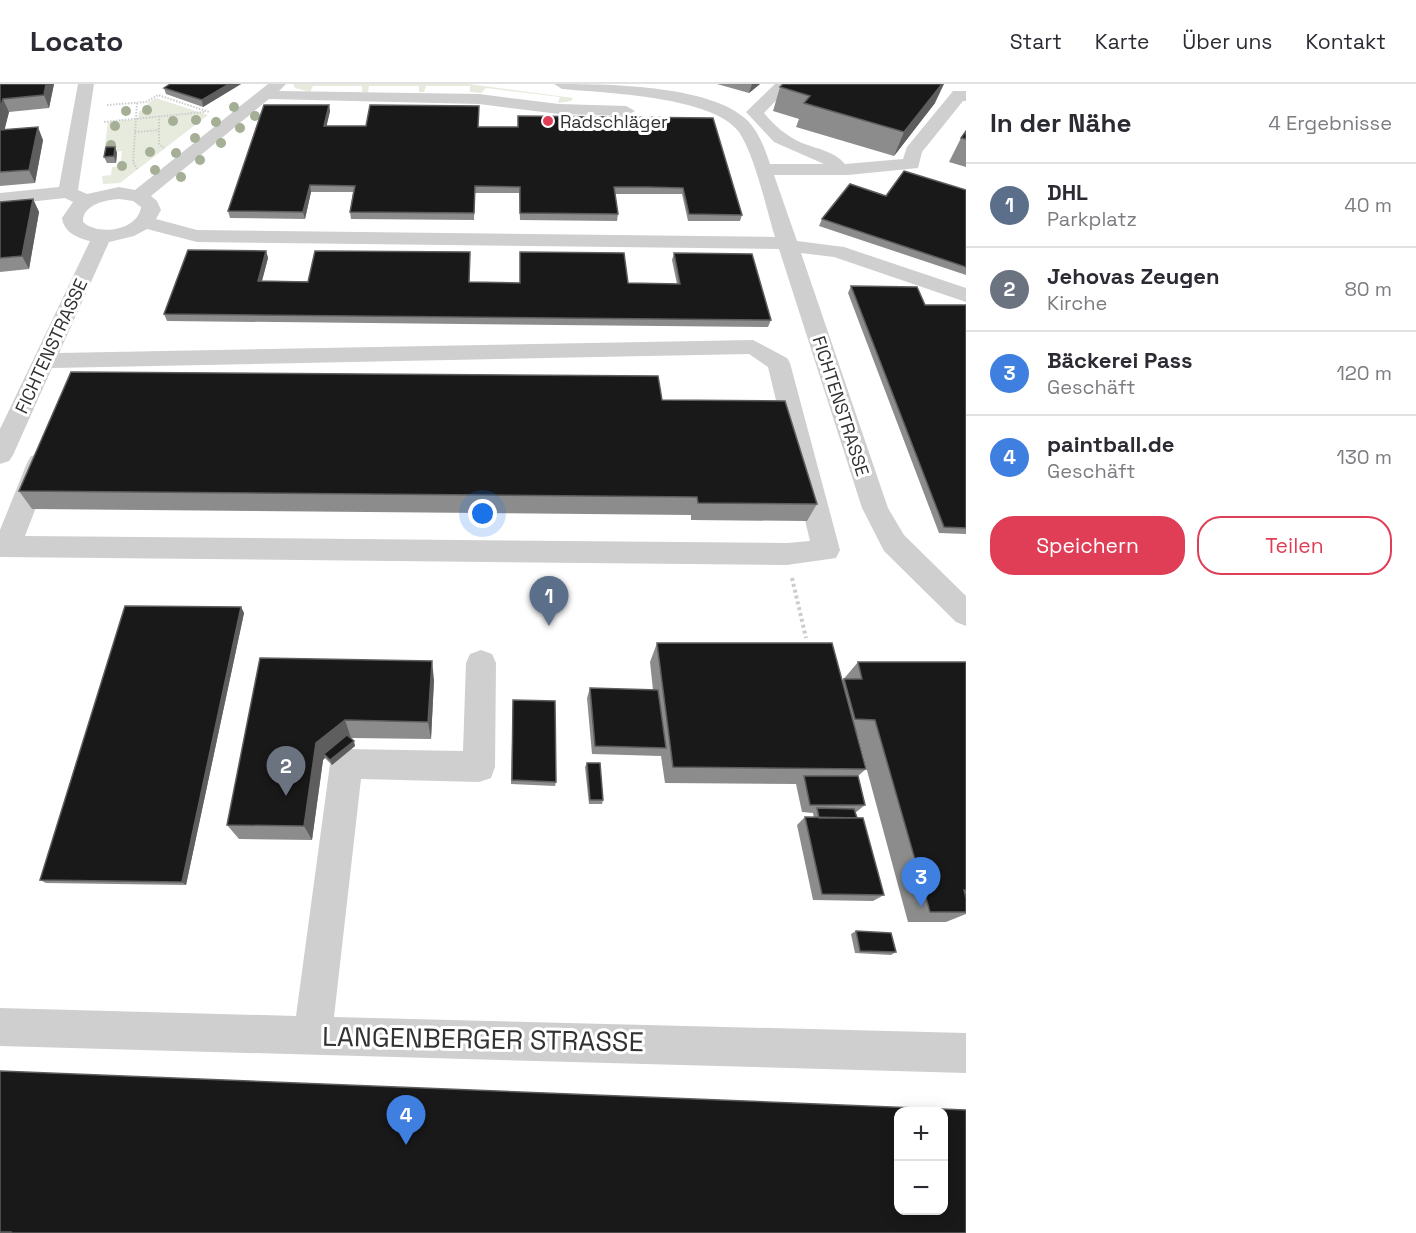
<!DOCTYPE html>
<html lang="de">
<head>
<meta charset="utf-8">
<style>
	body { margin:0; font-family:"Space Grotesk",sans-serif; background:#f2f2f3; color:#2b2b33 }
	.controls { position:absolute; right:18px; bottom:18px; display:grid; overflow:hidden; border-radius:12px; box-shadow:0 3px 15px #0003 }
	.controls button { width:54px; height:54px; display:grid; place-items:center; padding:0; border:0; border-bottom:2px solid #e1e1e2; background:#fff; color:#2b2b33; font:30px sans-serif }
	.you { position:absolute; left:483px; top:430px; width:21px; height:21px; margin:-15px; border:4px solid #fff; border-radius:50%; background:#1a73e8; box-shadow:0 0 0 9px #1a73e833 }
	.badge { display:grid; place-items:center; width:39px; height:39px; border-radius:50%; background:#df3e56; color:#fff; font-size:20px; font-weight:700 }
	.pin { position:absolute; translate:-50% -50px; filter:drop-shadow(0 2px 3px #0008) }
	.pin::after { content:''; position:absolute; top:32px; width:21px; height:18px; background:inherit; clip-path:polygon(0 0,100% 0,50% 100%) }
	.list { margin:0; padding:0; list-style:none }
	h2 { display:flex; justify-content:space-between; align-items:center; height:78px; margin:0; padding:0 24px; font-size:26px }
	h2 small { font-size:20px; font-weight:400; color:#7c7c81 }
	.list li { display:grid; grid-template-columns:39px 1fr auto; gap:18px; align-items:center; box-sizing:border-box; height:84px; padding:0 24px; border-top:2px solid #e1e1e2 }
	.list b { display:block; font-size:22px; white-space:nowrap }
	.list p { margin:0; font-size:20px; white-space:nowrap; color:#7c7c81 }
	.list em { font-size:20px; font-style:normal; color:#7c7c81 }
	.actions { display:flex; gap:12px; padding:18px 24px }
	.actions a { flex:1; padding:14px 0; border:2px solid #df3e56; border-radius:24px; text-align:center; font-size:21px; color:#df3e56 }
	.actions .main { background:#df3e56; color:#fff }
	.map { position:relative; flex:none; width:966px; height:1149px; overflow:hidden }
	header { display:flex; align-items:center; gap:36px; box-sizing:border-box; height:84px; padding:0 30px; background:#fff; border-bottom:2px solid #e1e1e2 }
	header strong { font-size:28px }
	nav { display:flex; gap:33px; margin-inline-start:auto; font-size:21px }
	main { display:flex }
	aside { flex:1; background:#fff }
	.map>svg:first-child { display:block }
	.green { fill:#e6ebde }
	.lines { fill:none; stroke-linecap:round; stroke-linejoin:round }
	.path-far1 { stroke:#ccc; stroke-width:2; stroke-dasharray:1.5 1.5; stroke-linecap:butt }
	.path { stroke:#ccc; stroke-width:4; stroke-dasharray:3 3; stroke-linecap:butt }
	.minor { fill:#cfcfcf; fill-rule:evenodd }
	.tree { fill:#a4af96 }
	.wall { fill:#8c8c8c }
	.shaded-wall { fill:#5e5e5e }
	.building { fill:#191919; stroke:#5e5e5e; stroke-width:1.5; fill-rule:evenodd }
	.poi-dot { fill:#df3e56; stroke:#fff; stroke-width:2 }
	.labels { text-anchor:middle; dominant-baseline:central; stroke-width:6; stroke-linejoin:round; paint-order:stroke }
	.far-poi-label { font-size:18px; fill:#323232; stroke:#fff; text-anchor:start }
	.far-street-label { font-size:18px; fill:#323232; stroke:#fff }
	.near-street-label { font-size:27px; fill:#323232; stroke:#fff }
</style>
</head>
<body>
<header>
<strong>Locato</strong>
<nav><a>Start</a><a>Karte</a><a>Über uns</a><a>Kontakt</a></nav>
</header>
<main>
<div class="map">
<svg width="966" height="1149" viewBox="0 0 966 1149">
	<rect width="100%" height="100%" fill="#fff"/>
	<!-- green -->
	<path class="green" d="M293,0H469L573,14L571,17L558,19L560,13L486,4L481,9L470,8V2H426L424,8H419V2H369L368,8H362V2H313L310,8L295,4Z
		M156,14L208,31L120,99L103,100L102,92L111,91L112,83L120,82L122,67L104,69L108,38L138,35L139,27L147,26L148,19Z"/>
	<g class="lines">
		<!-- path-far1 -->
		<path class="path-far1" d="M137,19L133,78L137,85
			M107,21L146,18L158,11L209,28
			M159,32V60L164,64
			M104,38L204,28
			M135,48L159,46"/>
		<!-- path -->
		<path class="path" d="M792,494L806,554"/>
		<!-- minor -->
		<path class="minor" d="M78,0H94L78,106L87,110L119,103L135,106L268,0H286L279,7L479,10L559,20L626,22L635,27L626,32L559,30L479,20L269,15L151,112L157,117L161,126L156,135L197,146L775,153C766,124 755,72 739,48C713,12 604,9 562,5L554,0C603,0 709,0 747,36C759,48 765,65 770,80H824L774,58L746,28L775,0H792L764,29C774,41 786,52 802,59C817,65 834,67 845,80L903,75L907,63L953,7H966V17H963L922,68L918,84L848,91H774L797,157L844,163L966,204V218L834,173L801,169L888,424L904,451L966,512V542L956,538L884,467L862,424L779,165L197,158L147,145L134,152L109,158L59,269L753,256L787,274L790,279L840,466L836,474L787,481L0,473V446L27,379L31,372L40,370L49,372L53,379L25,452L787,459L810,457L768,283L749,270L52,284L13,371L9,377L0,380V345L90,157C77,154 64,148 62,134L73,118L65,114L0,121V109L59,103ZM119,115L133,117L141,123C138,147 98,152 83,138C82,121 105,116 119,115Z
			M481,566L492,570L496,579L495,683L491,694L479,698L361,695L334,933L966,949V989L0,962V924L296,932L330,680L335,669L346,665L463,667L466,579L470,570Z"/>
	</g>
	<!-- trees -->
	<g class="tree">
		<circle cx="234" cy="23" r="5"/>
		<circle cx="147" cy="26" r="5"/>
		<circle cx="126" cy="27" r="5"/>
		<circle cx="255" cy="32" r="5"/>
		<circle cx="196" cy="36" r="5"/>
		<circle cx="173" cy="37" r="5"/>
		<circle cx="216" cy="38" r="5"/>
		<circle cx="115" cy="42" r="5"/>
		<circle cx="240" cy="44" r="5"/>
		<circle cx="195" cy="54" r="5"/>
		<circle cx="221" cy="59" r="5"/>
		<circle cx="111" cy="61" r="5"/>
		<circle cx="150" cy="68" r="5"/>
		<circle cx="176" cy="69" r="5"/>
		<circle cx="200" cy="76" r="5"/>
		<circle cx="122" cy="82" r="5"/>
		<circle cx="155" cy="86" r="5"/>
		<circle cx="181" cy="93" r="5"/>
	</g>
	<!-- wall -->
	<path class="wall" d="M0,0H54L49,24L9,28L4,46L43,56L35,99L0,102Z
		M241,0L203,23L166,10L164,4Z
		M717,0H760L749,9Z
		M780,3L935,19L894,72L796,43L799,35L773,27Z
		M329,21L330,27L326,42L518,43L713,34L742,131L740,137H688L682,110H615L618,130L617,137L520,136L519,109H475L474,136L351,135L350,128L353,108H311L305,135L230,134L228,127Z
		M966,47V83L949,78L961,54Z
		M115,63L117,69L116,79H107L104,73Z
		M966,106V191L819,142L822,135L886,112Z
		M33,115L39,128L29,185L0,188V118Z
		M266,167L268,174L262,197L677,200L672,176L674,169L771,236L768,243L167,237L164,230Z
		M851,202L925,221H966V450L939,449L848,209Z
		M662,316L817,420L807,437L691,436V431L32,425L19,407Z
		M241,523L244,529L186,801L46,799L40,796Z
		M657,559L842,597L858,578H966V830L946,838H908L858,653H857L866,685L858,692L865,721L855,729L884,811L873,817L813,816L797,741L805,733L814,734L813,729L802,728L796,700L665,699L661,672L592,670L587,614L590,604L653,606L650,578Z
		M260,574L434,596L431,655L351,654L355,662L332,681L325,674L323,676L312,756L239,755L227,741Z
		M513,616L556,698L555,702L511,700Z
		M587,679L603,716L602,720H589L585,683Z
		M856,847L896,868L891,871L855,869L851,850Z"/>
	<!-- shaded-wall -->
	<path class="shaded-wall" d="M46,0H54L49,24L44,11Z
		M229,0H241L203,23L202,16Z
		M752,0H760L749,9Z
		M942,0H944L935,19L894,72L904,48Z
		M3,15L9,28L1,60L0,57V25Z
		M329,21L330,27L325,49L324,42Z
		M38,43L43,56L35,99L29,86Z
		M115,63L117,69L116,79L114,72Z
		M310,101L311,108L305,135L303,128Z
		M33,115L39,128L29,185L22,172Z
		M266,167L268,174L260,204L258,197Z
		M241,523L244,529L186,801L182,798Z
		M432,577L434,596L431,655L428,638Z
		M345,636L351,654L327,673L324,670L325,674L323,676L312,756L304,742L316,659Z
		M354,657L355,662L332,681L330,676Z"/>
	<!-- building -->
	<path class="building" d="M0,0H46L44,11L3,15L0,25Z
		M170,0H229L202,16L164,4Z
		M783,0H942L904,48L804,19L810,12L780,3Z
		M264,21H329L324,42H366L370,21L479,22L478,43H518V32L713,34L742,131L689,130L683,104L649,103H614L618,130L520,129V103L475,102L474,129L350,128L355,102L310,101L303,128L228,127Z
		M38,43L29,86L0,88V46Z
		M966,47V55L961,54Z
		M106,63H115L114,72L104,73Z
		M904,87L966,106V183L822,135L850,100L886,112Z
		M33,115L22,172L0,174V118Z
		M188,166L266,167L258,197L308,198L315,167L470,168L469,198L520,199V168L624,169L628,199L680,200L674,169L752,170L771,236L164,230Z
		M851,202L917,203L925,221H966V444L944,443Z
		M71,288L658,292L662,316L785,317L817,420L698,419L697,413L19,407Z
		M125,522L241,523L182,798L40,796Z
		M657,559H832L866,685L673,683Z
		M260,574L432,577L428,638L345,636L316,659L304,742L227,741Z
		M858,578H966V806H964L966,814V828H930L875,636L855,635L844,595H862Z
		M590,604L658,606L666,664L595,662Z
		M513,616L555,617L556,698L512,696Z
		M347,651L354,657L330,676L324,670Z
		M587,679H600L603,716H590Z
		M804,692H858L865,721H810Z
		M817,724L854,725L857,734H819Z
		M805,733L863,734L884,811L822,810Z
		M856,847L891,849L896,868L860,867Z
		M0,987L966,1026V1149H12L0,1148ZM898,1028H944V1126H898Z
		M0,1148H12L0,1149Z"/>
	<!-- markers -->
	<circle class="poi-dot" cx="548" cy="37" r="6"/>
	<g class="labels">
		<!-- far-poi labels -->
		<g class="far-poi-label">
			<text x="560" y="37">Radschläger</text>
		</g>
		<!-- far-street labels -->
		<g class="far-street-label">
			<text transform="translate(51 262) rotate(-65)">FICHTENSTRASSE</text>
			<text transform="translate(841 322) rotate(72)">FICHTENSTRASSE</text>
		</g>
		<!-- near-street labels -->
		<g class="near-street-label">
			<text transform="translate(483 955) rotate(1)">LANGENBERGER STRASSE</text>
		</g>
	</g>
</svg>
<div class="controls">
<button>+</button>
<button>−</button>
</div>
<div class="you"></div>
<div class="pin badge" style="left:549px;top:542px;background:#5c6f8a">1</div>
<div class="pin badge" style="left:286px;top:712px;background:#6b7280">2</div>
<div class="pin badge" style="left:921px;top:823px;background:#3f7fe0">3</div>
<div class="pin badge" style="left:406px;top:1061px;background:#3f7fe0">4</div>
</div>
<aside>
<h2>In der Nähe<small>4 Ergebnisse</small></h2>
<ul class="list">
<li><span class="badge" style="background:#5c6f8a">1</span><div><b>DHL</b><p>Parkplatz</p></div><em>40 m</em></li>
<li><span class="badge" style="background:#6b7280">2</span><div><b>Jehovas Zeugen</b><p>Kirche</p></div><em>80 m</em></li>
<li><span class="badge" style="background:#3f7fe0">3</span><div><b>Bäckerei Pass</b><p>Geschäft</p></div><em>120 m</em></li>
<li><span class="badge" style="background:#3f7fe0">4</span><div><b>paintball.de</b><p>Geschäft</p></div><em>130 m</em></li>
</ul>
<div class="actions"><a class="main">Speichern</a><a>Teilen</a></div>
</aside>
</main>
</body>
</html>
